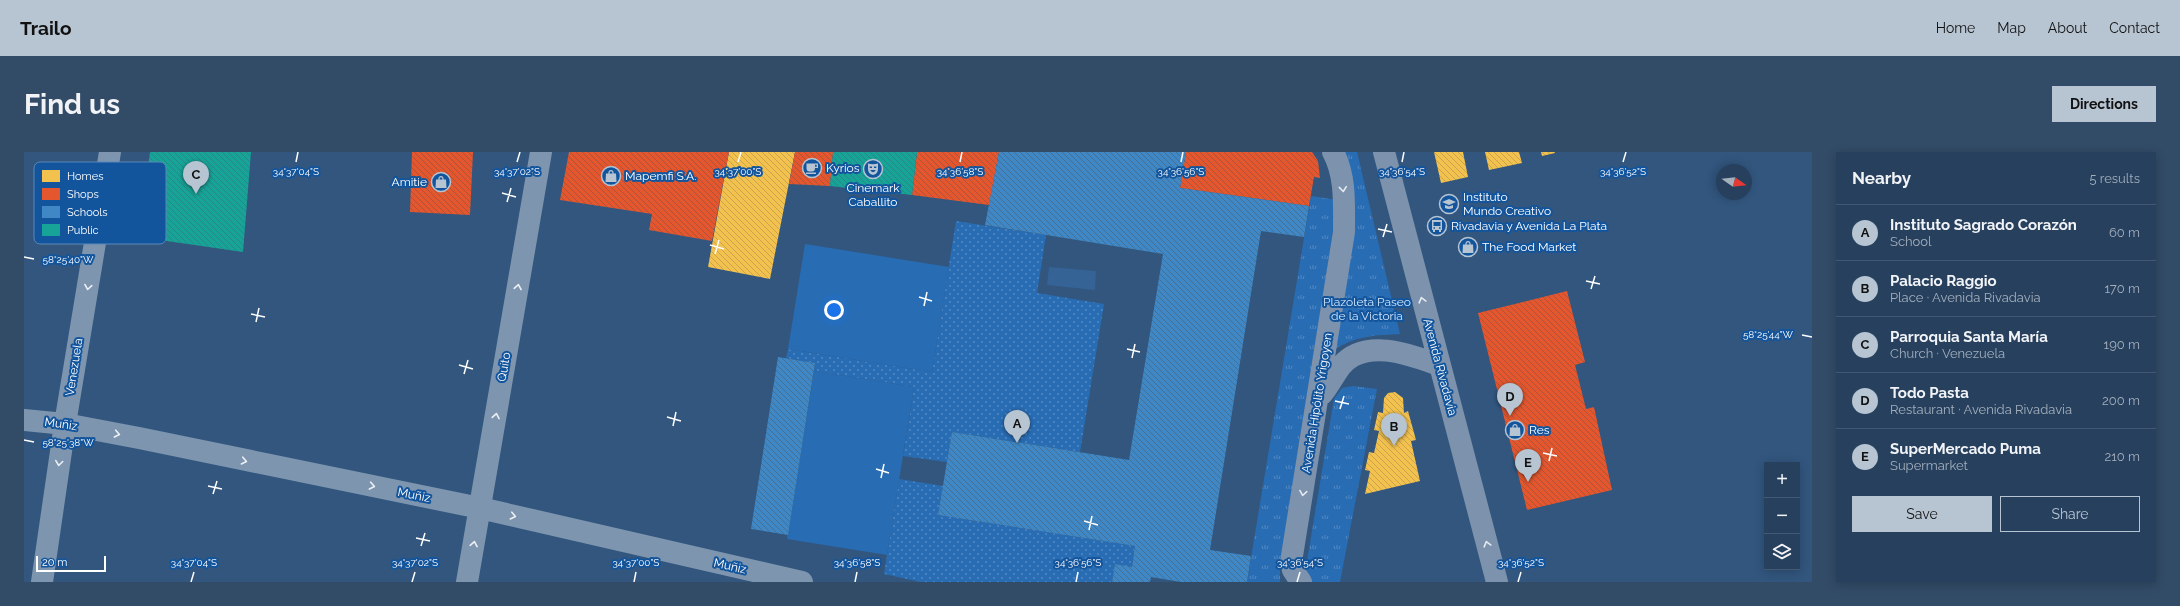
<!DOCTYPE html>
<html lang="en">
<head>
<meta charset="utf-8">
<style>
	body { margin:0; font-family:Raleway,sans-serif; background:#324b67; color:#f1f3f6 }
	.controls { position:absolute; right:12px; bottom:12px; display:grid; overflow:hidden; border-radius:0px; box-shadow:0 2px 10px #0003 }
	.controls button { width:36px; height:36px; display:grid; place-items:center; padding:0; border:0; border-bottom:1px solid #425973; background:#26405e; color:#f1f3f6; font:20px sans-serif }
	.compass { position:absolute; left:1692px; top:12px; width:36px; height:36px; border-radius:50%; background:#26405e; box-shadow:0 2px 10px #0003; rotate:104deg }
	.scale { position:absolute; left:12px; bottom:10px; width:70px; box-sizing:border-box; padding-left:4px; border:2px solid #fff; border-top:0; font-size:11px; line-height:14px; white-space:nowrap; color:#fff; -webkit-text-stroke:3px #13559d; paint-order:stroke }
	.you { position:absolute; left:810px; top:158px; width:14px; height:14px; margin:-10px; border:3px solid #fff; border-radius:50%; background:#1a73e8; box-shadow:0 0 0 6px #1a73e833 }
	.badge { display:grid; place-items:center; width:26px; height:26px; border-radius:50%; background:#b7c4d2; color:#111; font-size:13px; font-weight:700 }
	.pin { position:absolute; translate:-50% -33px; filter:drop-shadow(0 1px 2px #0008) }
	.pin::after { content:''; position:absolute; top:21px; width:14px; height:12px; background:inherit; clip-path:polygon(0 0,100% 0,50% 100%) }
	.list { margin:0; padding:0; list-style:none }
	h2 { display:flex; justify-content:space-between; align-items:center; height:52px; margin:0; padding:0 16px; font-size:17px }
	h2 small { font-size:13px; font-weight:400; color:#a4afbc }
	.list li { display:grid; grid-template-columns:26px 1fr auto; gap:12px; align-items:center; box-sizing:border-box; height:56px; padding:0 16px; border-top:1px solid #425973 }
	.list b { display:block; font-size:15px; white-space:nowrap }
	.list p { margin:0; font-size:13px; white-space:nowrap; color:#a4afbc }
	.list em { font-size:13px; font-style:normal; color:#a4afbc }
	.actions { display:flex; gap:8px; padding:12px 16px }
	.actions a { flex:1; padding:9px 0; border:1px solid #b7c4d2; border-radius:0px; text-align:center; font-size:14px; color:#b7c4d2 }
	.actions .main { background:#b7c4d2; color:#111 }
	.icon { flex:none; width:22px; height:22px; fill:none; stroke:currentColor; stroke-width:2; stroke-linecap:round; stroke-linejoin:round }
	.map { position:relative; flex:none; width:1788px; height:430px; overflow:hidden; border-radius:0px }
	header { display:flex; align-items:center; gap:24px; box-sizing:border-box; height:56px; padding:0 20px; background:#b7c4d2; color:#111 }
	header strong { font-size:19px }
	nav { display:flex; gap:22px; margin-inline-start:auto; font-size:14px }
	.intro { display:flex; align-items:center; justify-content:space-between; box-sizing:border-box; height:96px; padding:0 24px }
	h1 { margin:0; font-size:28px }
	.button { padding:10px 18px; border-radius:0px; background:#b7c4d2; color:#111; font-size:14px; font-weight:700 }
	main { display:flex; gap:24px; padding:0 24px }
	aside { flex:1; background:#26405e; border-radius:0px; box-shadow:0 2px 10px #0003 }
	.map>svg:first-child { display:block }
	.grass { fill:url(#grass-dots) }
	.park { fill:url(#park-tufts) }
	.pitch { fill:#286cb3 }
	.water { fill:#356396 }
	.homes { fill:url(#homes-back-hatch) }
	.shops { fill:url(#shops-back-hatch) }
	.schools { fill:url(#schools-back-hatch) }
	.public { fill:url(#public-back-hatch) }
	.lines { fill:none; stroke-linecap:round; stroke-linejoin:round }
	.minor { stroke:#7d95af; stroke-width:22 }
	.major { stroke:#7c92ad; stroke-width:22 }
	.oneway { stroke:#e5e9ef }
	.oneway2 { stroke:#eceff3 }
	.ticks { fill:none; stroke:#fff; stroke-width:1.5 }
	.labels { text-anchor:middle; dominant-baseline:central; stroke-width:4; stroke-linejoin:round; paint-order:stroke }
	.poi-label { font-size:12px; fill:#fff; stroke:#13559d; text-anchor:start }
	.park-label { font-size:12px; fill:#d2e7fd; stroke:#13559d }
	.street-label { font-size:12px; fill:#fff; stroke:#13559d }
	.key { fill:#13559d; stroke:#5a88ba; stroke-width:1 }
	.key-label { font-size:11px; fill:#fff }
	.ticks-label { font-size:10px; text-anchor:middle; fill:#fff; stroke:#13559d; stroke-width:4; stroke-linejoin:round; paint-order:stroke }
</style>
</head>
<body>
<header>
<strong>Trailo</strong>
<nav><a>Home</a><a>Map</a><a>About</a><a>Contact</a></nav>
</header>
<div class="intro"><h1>Find us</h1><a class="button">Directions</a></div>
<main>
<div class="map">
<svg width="1788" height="430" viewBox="0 0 1788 430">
	<defs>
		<pattern id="grass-dots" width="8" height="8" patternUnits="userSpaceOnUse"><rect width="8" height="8" fill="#286cb3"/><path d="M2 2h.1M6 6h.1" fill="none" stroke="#5389c2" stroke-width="1.8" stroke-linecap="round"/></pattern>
		<pattern id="park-tufts" width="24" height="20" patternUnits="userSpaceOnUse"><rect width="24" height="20" fill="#286cb3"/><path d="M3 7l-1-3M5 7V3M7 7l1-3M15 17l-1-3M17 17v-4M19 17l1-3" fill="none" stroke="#5389c2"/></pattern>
		<pattern id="homes-back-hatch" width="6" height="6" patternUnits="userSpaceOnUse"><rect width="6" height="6" fill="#f2c14e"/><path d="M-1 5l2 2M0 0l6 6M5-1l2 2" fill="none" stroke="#c8a44e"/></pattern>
		<pattern id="shops-back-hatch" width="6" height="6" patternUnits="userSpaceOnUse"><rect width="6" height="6" fill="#e4572e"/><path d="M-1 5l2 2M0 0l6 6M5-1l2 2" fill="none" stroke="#af5338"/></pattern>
		<pattern id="schools-back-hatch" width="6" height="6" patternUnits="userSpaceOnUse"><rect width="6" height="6" fill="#3f88c5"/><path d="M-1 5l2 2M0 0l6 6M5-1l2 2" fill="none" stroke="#447095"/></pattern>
		<pattern id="public-back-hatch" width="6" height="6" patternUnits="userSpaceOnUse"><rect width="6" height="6" fill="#17a398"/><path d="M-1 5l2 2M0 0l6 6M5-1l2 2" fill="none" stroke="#278981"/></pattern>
	</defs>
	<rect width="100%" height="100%" fill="#32567e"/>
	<!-- grass -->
	<path class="grass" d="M932,69L1022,83L1013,141L1080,152L1056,300L928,280L923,310L879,304L890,235L790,219L791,211L762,206L764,197L908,220Z
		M875,327L919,334L914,363L1111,394L1108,415L1091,412L1088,430H897L860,422Z"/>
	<!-- park -->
	<path class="park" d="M1320,0H1333L1376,182C1351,183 1331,184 1310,198Z
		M1287,44L1314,48L1256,412V430H1223Z
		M1329,234L1353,237L1316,430H1286L1283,421V409L1310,247L1318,236Z"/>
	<!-- pitch -->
	<path class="pitch" d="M781,92L925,115L908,220L764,197Z
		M790,219L890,235L863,403L763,387Z"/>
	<!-- water -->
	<path class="water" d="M1025,115L1072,119L1071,138L1023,133Z"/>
	<!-- homes -->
	<path class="homes" d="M705,0H771L746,127L684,115Z
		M1410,0H1439L1444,25L1417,31Z
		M1461,0H1495L1498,11L1465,18Z
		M1517,0H1531V1L1518,4Z
		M1371,240L1379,246L1380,261L1384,259L1392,288L1387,289L1396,329L1341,342L1346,319L1341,318L1345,300L1350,301L1355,279L1350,278L1354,260L1359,261L1360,246L1364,241Z"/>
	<!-- shops -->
	<path class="shops" d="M388,0H449L446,63L386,60Z
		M545,0H705L688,89L625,78L628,62L536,48Z
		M771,0H809L806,34L765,32Z
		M893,0H975L965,53L888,43Z
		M1162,0H1288L1294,9L1296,26L1290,25L1285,54L1156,36Z
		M1543,139L1561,210L1551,213L1562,257L1570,255L1588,338L1503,358L1454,161Z"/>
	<!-- schools -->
	<path class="schools" d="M975,0H1162L1156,36L1285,54L1280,85L1237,79L1186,398L1227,404L1223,430H1157L1127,425L1126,430H1088L1091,412L1108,415L1111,394L914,363L928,280L1105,308L1139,102L961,73Z
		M754,205L791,211L764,383L727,377Z"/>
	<!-- public -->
	<path class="public" d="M126,0H227L219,100L115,85Z
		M809,0H893L888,43L806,34Z"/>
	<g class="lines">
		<!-- minor -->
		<path class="minor" d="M0,268L41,272L115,286L456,356L778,430
			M18,430L41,272L86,0
			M443,430L517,0"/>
		<!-- major -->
		<path class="major" d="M1360,0L1473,430
			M1298,242C1305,234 1310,223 1317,214C1341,185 1387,203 1415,213
			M1277,430L1269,418L1267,410L1320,80C1320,53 1322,24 1309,0"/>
	</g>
	<!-- one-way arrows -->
	<defs><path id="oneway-chevron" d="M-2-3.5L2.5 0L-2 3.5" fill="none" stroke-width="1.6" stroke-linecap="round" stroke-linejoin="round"/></defs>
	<g class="oneway">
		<use href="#oneway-chevron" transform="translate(1319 37) rotate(84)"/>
		<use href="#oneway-chevron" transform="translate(1398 148) rotate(-105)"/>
		<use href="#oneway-chevron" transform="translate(1279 341) rotate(99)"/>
		<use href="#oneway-chevron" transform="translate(1463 392) rotate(-105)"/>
	</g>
	<g class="oneway2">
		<use href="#oneway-chevron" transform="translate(64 135) rotate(99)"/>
		<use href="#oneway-chevron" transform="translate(494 135) rotate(-80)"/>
		<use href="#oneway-chevron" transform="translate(472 264) rotate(-80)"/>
		<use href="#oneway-chevron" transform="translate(93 282) rotate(11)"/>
		<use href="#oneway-chevron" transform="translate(220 309) rotate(12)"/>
		<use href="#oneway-chevron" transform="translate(35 311) rotate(98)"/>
		<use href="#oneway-chevron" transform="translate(348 334) rotate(11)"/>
		<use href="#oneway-chevron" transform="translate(489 364) rotate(13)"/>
		<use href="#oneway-chevron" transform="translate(450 392) rotate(-80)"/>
	</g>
	<!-- ticks -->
	<path class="ticks" d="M272,10L274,0M493,10L496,0M714,10L717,0M936,10L938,0M1157,10L1159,0M1378,10L1380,0M1599,10L1602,0M478,41L492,45M483,50L487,36M1354,77L1368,80M1359,85L1363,72M686,93L700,97M691,102L695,88M0,105L10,107M1562,129L1576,132M1567,137L1571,124M895,145L908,149M900,154L903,140M227,162L241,165M232,170L235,156M1778,183L1788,185M1103,197L1116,200M1108,206L1111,192M435,213L449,217M440,222L444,208M1311,249L1325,252M1316,257L1320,244M643,265L657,269M649,274L652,260M0,288L10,290M1519,301L1533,304M1525,309L1528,296M852,317L865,321M857,326L860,312M184,334L198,337M189,342L193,329M1060,369L1074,373M1065,378L1068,364M392,386L406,389M397,394L401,381M167,430L170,420M388,430L391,420M610,430L612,420M831,430L833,420M1052,430L1054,420M1273,430L1276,420M1494,430L1497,420"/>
	<!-- icons -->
	<defs>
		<symbol id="cafe-ring" viewBox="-11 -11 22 22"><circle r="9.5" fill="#13559d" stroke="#b7c4d2" stroke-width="1.5"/><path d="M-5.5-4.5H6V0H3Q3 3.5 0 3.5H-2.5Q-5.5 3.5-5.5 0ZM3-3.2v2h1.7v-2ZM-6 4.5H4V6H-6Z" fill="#b7c4d2"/></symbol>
		<symbol id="theatre-ring" viewBox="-11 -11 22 22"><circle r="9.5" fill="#13559d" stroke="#b7c4d2" stroke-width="1.5"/><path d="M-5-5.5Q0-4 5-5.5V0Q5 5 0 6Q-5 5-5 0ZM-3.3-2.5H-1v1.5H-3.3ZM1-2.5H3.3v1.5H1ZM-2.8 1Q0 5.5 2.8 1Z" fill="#b7c4d2"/></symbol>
		<symbol id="shop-ring" viewBox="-11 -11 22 22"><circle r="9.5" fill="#13559d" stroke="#b7c4d2" stroke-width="1.5"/><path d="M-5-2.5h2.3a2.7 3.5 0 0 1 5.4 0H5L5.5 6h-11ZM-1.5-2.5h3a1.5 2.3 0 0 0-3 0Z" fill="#b7c4d2"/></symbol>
		<symbol id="school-ring" viewBox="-11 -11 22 22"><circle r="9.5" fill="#13559d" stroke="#b7c4d2" stroke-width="1.5"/><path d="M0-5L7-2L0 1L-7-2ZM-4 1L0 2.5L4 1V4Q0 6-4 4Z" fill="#b7c4d2"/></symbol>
		<symbol id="bus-ring" viewBox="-11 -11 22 22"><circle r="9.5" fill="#13559d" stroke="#b7c4d2" stroke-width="1.5"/><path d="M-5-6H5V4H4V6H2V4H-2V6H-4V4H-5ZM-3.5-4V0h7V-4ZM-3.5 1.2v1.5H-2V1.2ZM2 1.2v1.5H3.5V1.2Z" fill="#b7c4d2"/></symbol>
	</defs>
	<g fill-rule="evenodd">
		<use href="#cafe-ring" x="777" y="5" width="22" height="22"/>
		<use href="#theatre-ring" x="838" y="6" width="22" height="22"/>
		<use href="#shop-ring" x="576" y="13" width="22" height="22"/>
		<use href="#shop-ring" x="406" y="19" width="22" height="22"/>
		<use href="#school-ring" x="1414" y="41" width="22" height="22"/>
		<use href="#bus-ring" x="1402" y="63" width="22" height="22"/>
		<use href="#shop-ring" x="1433" y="84" width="22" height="22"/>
		<use href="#shop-ring" x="1480" y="267" width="22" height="22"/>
	</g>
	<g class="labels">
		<!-- poi labels -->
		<g class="poi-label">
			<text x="802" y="16">Kyrios</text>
			<text x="601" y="24">Mapemfi S.A.</text>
			<text x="403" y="30" text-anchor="end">Amitie</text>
			<text x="849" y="36" text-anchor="middle">Cinemark<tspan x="849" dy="14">Caballito</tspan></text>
			<text x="1439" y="45">Instituto<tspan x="1439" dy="14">Mundo Creativo</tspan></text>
			<text x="1427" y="74">Rivadavia y Avenida La Plata</text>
			<text x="1458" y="95">The Food Market</text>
			<text x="1505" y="278">Res</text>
		</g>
		<!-- park labels -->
		<g class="park-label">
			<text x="1343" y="150">Plazoleta Paseo<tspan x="1343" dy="14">de la Victoria</tspan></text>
		</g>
		<!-- street labels -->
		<g class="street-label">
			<text transform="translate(50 215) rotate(-81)">Venezuela</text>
			<text transform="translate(480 215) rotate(-80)">Quito</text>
			<text transform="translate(1416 215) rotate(75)">Avenida Rivadavia</text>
			<text transform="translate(1293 251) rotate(-81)">Avenida Hipólito Yrigoyen</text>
			<text transform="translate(37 272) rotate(8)">Muñiz</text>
			<text transform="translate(390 343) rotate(11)">Muñiz</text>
			<text transform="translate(706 414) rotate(13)">Muñiz</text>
		</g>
	</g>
	<!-- legend -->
	<rect x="10" y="10" width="132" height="82" rx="6" class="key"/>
	<rect x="18" y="18" width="18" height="12" fill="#f2c14e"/>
	<rect x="18" y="36" width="18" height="12" fill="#e4572e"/>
	<rect x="18" y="54" width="18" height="12" fill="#3f88c5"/>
	<rect x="18" y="72" width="18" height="12" fill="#17a398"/>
	<g class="key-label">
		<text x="43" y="28">Homes</text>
		<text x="43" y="46">Shops</text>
		<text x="43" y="64">Schools</text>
		<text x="43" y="82">Public</text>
	</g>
	<g class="ticks-label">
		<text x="272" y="23">34°37'04"S</text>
		<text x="493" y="23">34°37'02"S</text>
		<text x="714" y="23">34°37'00"S</text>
		<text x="936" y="23">34°36'58"S</text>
		<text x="1157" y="23">34°36'56"S</text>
		<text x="1378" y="23">34°36'54"S</text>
		<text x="1599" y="23">34°36'52"S</text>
		<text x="44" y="111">58°25'40"W</text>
		<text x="1744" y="186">58°25'44"W</text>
		<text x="44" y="294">58°25'38"W</text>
		<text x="170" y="414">34°37'04"S</text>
		<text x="391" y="414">34°37'02"S</text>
		<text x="612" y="414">34°37'00"S</text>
		<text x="833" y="414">34°36'58"S</text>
		<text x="1054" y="414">34°36'56"S</text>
		<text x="1276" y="414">34°36'54"S</text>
		<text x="1497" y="414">34°36'52"S</text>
	</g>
</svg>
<div class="controls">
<button>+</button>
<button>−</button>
<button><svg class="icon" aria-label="layers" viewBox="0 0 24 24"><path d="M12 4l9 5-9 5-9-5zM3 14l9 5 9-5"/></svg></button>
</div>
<svg class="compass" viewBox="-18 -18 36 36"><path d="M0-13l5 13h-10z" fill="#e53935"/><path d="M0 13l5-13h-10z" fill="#a4afbc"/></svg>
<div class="scale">20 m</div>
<div class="you"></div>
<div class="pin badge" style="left:993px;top:291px">A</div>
<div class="pin badge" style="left:1370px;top:294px">B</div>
<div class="pin badge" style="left:172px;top:42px">C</div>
<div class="pin badge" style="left:1486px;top:264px">D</div>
<div class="pin badge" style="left:1504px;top:330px">E</div>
</div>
<aside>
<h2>Nearby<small>5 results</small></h2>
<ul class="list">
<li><span class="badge">A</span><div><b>Instituto Sagrado Corazón</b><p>School</p></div><em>60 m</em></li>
<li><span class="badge">B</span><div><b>Palacio Raggio</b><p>Place · Avenida Rivadavia</p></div><em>170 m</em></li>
<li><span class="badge">C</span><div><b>Parroquia Santa María</b><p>Church · Venezuela</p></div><em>190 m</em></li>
<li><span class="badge">D</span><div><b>Todo Pasta</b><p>Restaurant · Avenida Rivadavia</p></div><em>200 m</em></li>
<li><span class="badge">E</span><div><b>SuperMercado Puma</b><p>Supermarket</p></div><em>210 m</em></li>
</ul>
<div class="actions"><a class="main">Save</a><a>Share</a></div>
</aside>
</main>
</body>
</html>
